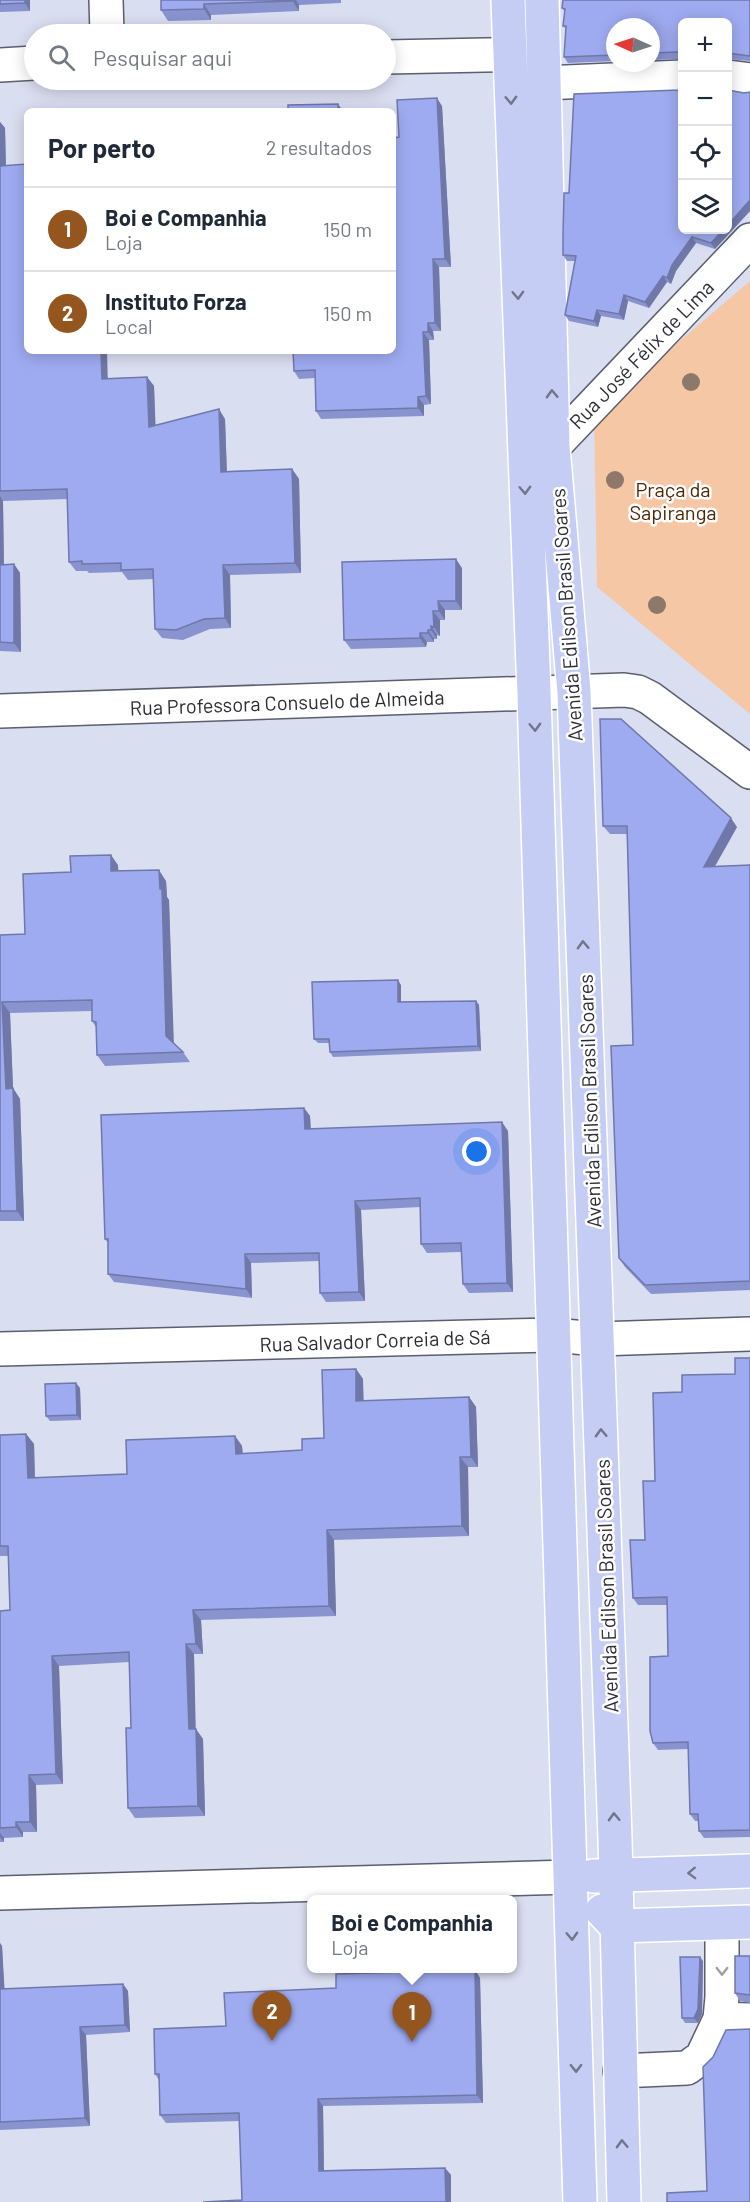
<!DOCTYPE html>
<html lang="pt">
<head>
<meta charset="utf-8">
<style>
	body { margin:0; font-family:Barlow,sans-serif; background:#f6f6f7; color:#1f2937 }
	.controls { position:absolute; right:18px; top:18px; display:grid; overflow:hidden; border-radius:9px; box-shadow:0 3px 15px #0003 }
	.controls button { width:54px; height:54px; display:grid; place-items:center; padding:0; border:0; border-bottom:2px solid #e0e1e3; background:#fff; color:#1f2937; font:30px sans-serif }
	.compass { position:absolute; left:606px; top:18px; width:54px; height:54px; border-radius:50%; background:#fff; box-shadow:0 3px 15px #0003; rotate:273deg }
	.you { position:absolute; left:477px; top:1152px; width:21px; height:21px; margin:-15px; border:4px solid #fff; border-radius:50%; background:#1a73e8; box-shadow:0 0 0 9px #1a73e833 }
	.badge { display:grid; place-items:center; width:39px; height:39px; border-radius:50%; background:#95551e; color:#fff; font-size:20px; font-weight:700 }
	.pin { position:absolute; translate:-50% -50px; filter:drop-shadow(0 2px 3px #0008) }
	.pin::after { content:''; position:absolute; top:32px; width:21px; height:18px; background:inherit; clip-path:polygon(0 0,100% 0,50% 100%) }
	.popup { position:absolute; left:307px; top:1895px; width:210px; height:78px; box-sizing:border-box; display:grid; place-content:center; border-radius:9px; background:#fff; filter:drop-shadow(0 2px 4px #0005); font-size:20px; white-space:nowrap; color:#747a83 }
	.popup b { font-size:22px; color:#1f2937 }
	.popup::after { content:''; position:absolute; left:50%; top:100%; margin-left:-12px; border:12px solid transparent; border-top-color:#fff }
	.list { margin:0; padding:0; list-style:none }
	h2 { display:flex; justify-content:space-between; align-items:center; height:78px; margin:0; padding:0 24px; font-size:26px }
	h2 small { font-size:20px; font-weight:400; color:#747a83 }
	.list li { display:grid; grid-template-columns:39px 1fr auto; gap:18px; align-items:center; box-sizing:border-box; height:84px; padding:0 24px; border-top:2px solid #e0e1e3 }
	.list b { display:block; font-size:22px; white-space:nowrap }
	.list p { margin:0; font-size:20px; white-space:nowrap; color:#747a83 }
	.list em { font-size:20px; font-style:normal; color:#747a83 }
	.icon { flex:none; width:33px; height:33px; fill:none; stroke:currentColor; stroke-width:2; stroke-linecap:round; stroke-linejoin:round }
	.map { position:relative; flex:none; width:750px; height:2202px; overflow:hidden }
	.search { position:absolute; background:#fff; box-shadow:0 3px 15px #0003; left:24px; top:24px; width:372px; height:66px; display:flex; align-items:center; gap:15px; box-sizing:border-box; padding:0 21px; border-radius:33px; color:#747a83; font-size:22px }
	.panel { position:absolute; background:#fff; box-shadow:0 3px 15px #0003; left:24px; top:108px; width:372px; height:246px; border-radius:9px }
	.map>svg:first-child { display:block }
	.green { fill:#f6c7a5 }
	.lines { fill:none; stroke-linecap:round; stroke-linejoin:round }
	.minor-casing { stroke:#5b5e6e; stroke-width:36 }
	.major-casing { stroke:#fff; stroke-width:36 }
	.minor { stroke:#fff; stroke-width:33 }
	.major { stroke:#c5cdf4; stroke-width:33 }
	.tree { fill:#8d786c }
	.wall { fill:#8993cf }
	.shaded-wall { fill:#6f78a9 }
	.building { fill:#9fabf1; stroke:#6f78a9; stroke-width:1.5 }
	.oneway { stroke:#71758a }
	.oneway2 { stroke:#a0a0a4 }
	.labels { text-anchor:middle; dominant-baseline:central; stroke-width:5; stroke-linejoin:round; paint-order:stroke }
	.street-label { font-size:20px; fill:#2c2d34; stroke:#fff }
	.park-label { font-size:20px; fill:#4e2500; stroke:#fff }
</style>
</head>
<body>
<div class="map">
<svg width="750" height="2202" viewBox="0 0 750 2202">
	<rect width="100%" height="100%" fill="#dadef1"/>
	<!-- green -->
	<path class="green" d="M750,281V714L597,587L594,414Z"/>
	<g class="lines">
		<defs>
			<path id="minor" d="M106,0L107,34
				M386,57L540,54
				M0,65L34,63
				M728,77L750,80
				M543,83L682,77
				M531,448L553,447L750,240
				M0,711L624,690L638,692L650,698L750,772
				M0,1349L552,1335L598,1339L750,1334
				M0,1893L570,1877
				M720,2019L750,2020
				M620,2071L687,2068L702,2057L720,2019L722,1997V1923"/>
			<path id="major" d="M508,0L534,693L580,2202
				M542,0L553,447L574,692L615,1838L624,2202
				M593,1876L750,1871
				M602,1911L616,1926L750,1922"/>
		</defs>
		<!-- minor casing -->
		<use href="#minor" class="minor-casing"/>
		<!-- major casing -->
		<use href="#major" class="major-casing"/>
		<!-- minor -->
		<use href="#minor" class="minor"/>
		<!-- major -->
		<use href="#major" class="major"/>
	</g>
	<!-- trees -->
	<g class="tree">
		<circle cx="691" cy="382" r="9"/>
		<circle cx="615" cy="480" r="9"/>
		<circle cx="657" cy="605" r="9"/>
	</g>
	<!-- wall -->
	<path class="wall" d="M0,0H30V11L0,12Z
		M161,0H341V3L299,5V11L211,15V20L168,21L161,10Z
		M750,0V61L728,59V22H682V59L651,60V27H615V61L568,63L564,57L566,29L563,26L565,12L562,8Z
		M679,90L744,93L750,92V211L715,249L696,243L676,271L671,284L667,282L649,308L628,301L624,320L601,316L598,327L569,321L565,315L575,261H567L563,255L569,193Z
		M442,106L451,267H439L441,331H433L434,340H429L431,404L424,405V416L321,419L316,411L315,378L299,379L294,371L399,137Z
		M0,122L5,128L6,165L108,378L147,377L154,386L155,426L225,419L227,471L292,469L299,479L301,573L230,575L231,628L210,629L183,640L162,638L155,629L154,579L128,580L122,572L89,573L87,571H76L69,562L68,499L3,501L4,564H14L20,573L21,652L0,651Z
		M462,568V610H445V620H440V636L437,635V639H434V642H427L426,647L351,649L344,640Z
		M603,826L737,827L715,866L750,865V1290L651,1294L625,1267L619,1258L633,1045L627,834H610Z
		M118,865V871L166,881L167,897L169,900L173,1043L183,1052L190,1062L105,1066L97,1055L96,1027L92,1021V1011L10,1013L13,1088L20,1099L24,1221H0V935L25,934L71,872Z
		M401,985V1002L476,1001L479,1005L481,1051L333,1057L330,1052L329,1043H318L314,1039Z
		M304,1108L310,1116L311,1129L508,1131L513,1292L469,1293L463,1284L461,1252L427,1253L421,1244L420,1207L361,1210L365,1301L326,1302L320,1293L319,1261L251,1263L252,1298L114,1282L108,1274V1243L105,1239Z
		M750,1358V1837L704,1838L699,1831V1821H695L690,1814L688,1749L658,1750L653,1743L668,1656L667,1605H638L633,1598L645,1540L655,1481L735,1374Z
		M356,1369L363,1379V1401L469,1397L476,1407L478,1467H468L469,1536L334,1540L336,1616L201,1620L203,1654H194L195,1729L203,1739L205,1816L135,1818L128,1808L131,1728L129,1662L59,1666L63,1784L36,1785L37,1832H23V1837L4,1838V1842H0V1611L10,1610L8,1556H0V1435L26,1434L34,1444L35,1478L127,1474L235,1436L242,1446L243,1454L302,1450L324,1438Z
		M80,1388L81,1420L50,1421L46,1416Z
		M0,1943L2,1946L4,1989L123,1984L128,1991L130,2032L86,2035L90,2126L0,2130Z
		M750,1956V2003L740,2001L735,1993Z
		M703,1961L702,2014L698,2023H685L682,2018Z
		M475,1970L480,1978L483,2103L323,2106L324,2170L445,2168L451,2175L242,2200L240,2121L166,2123L160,2115L159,2080L155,2074L226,2026L336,1988Z"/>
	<!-- shaded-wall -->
	<path class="shaded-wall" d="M25,0H30V11L25,3Z
		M292,0H296L299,5V11Z
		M204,4L211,15V20L204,9Z
		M437,98L442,106L451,267L445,259Z
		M338,104L343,111H338Z
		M0,122L5,128L6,175L0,166Z
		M750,200V211L715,249L711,243L723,230H728V225Z
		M692,237L696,243L676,271L671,284L667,278L672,265Z
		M433,259L439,267L441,331L435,323Z
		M663,276L667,282L649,308L645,302Z
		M624,295L628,301L624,320L619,314Z
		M597,310L601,316L598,327L594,321Z
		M428,323L433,331L434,340L428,332Z
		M423,332L429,340L431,404L426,396Z
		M101,351H107L108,388L102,379Z
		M147,377L154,386L156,437L149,427Z
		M418,397L424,405V416L418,408Z
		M219,409L225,419L227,481L221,472Z
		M292,469L299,479L301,573L295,563Z
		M0,496L3,501L4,574L0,568Z
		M456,559L462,568V610L456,601Z
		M14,564L20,573L21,652L14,643Z
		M223,565L230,575L231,628L225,618Z
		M438,601L445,610V620L439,611Z
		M433,611L440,620V636L434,627Z
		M431,626L437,635V639L431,630Z
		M428,630L434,639V642L428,633Z
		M420,633L427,642L426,647L420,638Z
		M731,818L737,827L710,875L704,867Z
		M111,855L118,865L119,882L111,871Z
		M159,870L166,881L167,897L169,900L174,1046L166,1036Z
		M398,980L401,985V1007L398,1002Z
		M476,1001L479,1005L481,1051L478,1046Z
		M2,1002L10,1013L13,1088L20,1099L24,1221L17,1211L6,1089Z
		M304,1108L310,1116L311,1138L305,1129Z
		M502,1122L508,1131L513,1292L507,1283Z
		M355,1201L361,1210L365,1301L359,1292Z
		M245,1254L251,1263L252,1298L246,1289Z
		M356,1369L363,1379L364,1411L356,1401Z
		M76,1383L80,1388L81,1420L77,1415Z
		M469,1397L476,1407L478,1467L471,1457Z
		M26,1434L34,1444L35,1488L28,1478Z
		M235,1436L242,1446L243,1464L236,1454Z
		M460,1457L468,1467L469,1536L462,1526Z
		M327,1530L334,1540L336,1616L329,1606Z
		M193,1610L201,1620L203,1654L196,1644Z
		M186,1644L194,1654L196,1739L189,1729Z
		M52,1656L59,1666L63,1784L56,1774Z
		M196,1729L203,1739L205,1816L198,1806Z
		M29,1775L36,1785L37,1832L30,1822Z
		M16,1822L23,1832V1837L16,1827Z
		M0,1833L4,1838V1842L0,1837Z
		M0,1943L2,1946L5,1997L0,1990Z
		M700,1957L703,1961L702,2014L698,2023L694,2018Z
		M475,1970L480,1978L483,2103L477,2095Z
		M123,1984L128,1991L130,2032L125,2025Z
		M80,2027L86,2035L90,2126L85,2118Z
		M318,2099L323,2106L324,2178L319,2171Z
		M445,2168L451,2175V2202H446Z"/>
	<!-- building -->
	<path class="building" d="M0,0H25V3L0,4Z
		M161,0H292V1L204,4V9L161,10Z
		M563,0H750V56L728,53V22H682V54L677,52L651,53V27H615V55L564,57L566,26H563L565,9L562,8Z
		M682,89V230H723L711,243L692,237L672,265L667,278L663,276L645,302L624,295L619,314L597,310L594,321L565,315L576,256L563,255V236L564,193H569L574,94L679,90Z
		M728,90L744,93L750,92V200L728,225Z
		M437,98L445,259H433L435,323H428V332H423L426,396L418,397V408L316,411L315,370L294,371L293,351H393V138L399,137L397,100Z
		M338,104V111H288V105Z
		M27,164V351H101L102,379L147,377L149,427L219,409L221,472L292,469L295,563L223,565L225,618L204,619L176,630L155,629L153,569L121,570V563L82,564V561L69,562L67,489L0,491V166Z
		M456,559V601H438L439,611H433L434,627L431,626V630H428V633H420V638L344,640L342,562Z
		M14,564V643L0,642V565Z
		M600,719H621L731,818L704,867L750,865V1281L645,1285L619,1258L611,1046L633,1045L627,826H603Z
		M111,855V871L159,870L160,889H162L166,1036L183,1052L97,1055L96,1022L92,1021V1000L2,1002L6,1089L13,1088L17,1211H0V935L25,934L23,874L71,872L70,856Z
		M398,980V1002L476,1001L478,1046L330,1052L329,1039H314L312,982Z
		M304,1108L305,1129L502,1122L507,1283L463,1284L461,1243L421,1244L420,1198L355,1201L359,1292L320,1293L319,1253L245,1254L246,1289L108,1274V1239H105L101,1115Z
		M735,1358H750V1830L699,1831L698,1814H690L688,1742L653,1743L650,1731V1657L668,1656L667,1597L633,1598L630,1540H645L643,1481H655L653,1393L682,1392V1375L735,1374Z
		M356,1369V1401L469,1397L471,1457H460L462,1526L327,1530L329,1606L193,1610L196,1644H186L189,1729H196L198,1806L128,1808L126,1728H131L129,1652L52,1656L56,1774L29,1775L30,1822H16V1827L0,1828V1611L10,1610L8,1546H0V1435L26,1434L28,1478L127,1474L126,1440L235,1436L236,1454L302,1450V1439L324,1438L322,1370Z
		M76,1383L77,1415L46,1416L45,1384Z
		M735,1956H750V1995L735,1993Z
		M680,1957H700L698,2009L694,2018H682Z
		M475,1970L477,2095L318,2099L319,2171L445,2168L446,2202H203L242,2200L239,2113L160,2115L159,2074H155L154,2029L226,2026L224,1993L336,1988V1974Z
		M123,1984L125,2025L80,2027L85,2118L0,2122V1989Z
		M750,2029V2202H667V2193L707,2191L703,2067L713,2057L726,2030Z"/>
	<!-- one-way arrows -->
	<defs><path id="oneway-chevron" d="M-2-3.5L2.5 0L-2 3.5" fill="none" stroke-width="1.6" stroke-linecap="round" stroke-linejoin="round" transform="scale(1.5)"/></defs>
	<g class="oneway">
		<use href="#oneway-chevron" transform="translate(511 100) rotate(88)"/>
		<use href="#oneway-chevron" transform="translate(518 295) rotate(88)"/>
		<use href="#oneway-chevron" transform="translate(552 394) rotate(-92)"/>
		<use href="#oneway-chevron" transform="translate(525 490) rotate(88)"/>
		<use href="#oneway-chevron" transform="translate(535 727) rotate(88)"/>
		<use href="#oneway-chevron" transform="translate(583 945) rotate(-92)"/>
		<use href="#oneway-chevron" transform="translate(601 1433) rotate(-92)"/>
		<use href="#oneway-chevron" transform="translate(614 1817) rotate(-92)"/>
		<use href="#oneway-chevron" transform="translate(692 1873) rotate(178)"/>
		<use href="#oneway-chevron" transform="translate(572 1936) rotate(88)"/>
		<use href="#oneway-chevron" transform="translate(576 2068) rotate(89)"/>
		<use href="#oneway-chevron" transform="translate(622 2144) rotate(-92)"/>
	</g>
	<use class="oneway2" href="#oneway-chevron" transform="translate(722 1971) rotate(90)"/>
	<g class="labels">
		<!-- street labels -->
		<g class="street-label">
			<text transform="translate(641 354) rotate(-46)">Rua José Félix de Lima</text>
			<text transform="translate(566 615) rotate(-94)">Avenida Edilson Brasil Soares</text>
			<text transform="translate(287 702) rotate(-2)">Rua Professora Consuelo de Almeida</text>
			<text transform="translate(589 1101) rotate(-92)">Avenida Edilson Brasil Soares</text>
			<text transform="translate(375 1340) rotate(-2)">Rua Salvador Correia de Sá</text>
			<text transform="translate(606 1586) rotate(-92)">Avenida Edilson Brasil Soares</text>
		</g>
		<!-- park labels -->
		<g class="park-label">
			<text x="673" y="489">Praça da<tspan x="673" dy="23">Sapiranga</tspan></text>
		</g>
	</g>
</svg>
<div class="controls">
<button>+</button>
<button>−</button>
<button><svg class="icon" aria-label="locate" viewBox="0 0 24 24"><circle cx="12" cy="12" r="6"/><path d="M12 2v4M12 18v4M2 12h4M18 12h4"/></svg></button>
<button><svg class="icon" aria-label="layers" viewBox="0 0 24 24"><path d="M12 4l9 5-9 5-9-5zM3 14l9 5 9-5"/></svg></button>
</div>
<svg class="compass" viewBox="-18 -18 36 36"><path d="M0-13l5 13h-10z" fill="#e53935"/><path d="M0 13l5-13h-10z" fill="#747a83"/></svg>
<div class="you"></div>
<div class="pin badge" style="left:412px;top:2042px">1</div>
<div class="popup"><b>Boi e Companhia</b>Loja</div>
<div class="pin badge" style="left:272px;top:2041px">2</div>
<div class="search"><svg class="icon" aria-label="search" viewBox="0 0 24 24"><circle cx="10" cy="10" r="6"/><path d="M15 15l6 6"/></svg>Pesquisar aqui</div>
<section class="panel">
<h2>Por perto<small>2 resultados</small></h2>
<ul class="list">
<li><span class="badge">1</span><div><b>Boi e Companhia</b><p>Loja</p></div><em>150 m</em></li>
<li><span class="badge">2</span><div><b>Instituto Forza</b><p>Local</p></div><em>150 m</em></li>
</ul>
</section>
</div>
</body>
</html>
